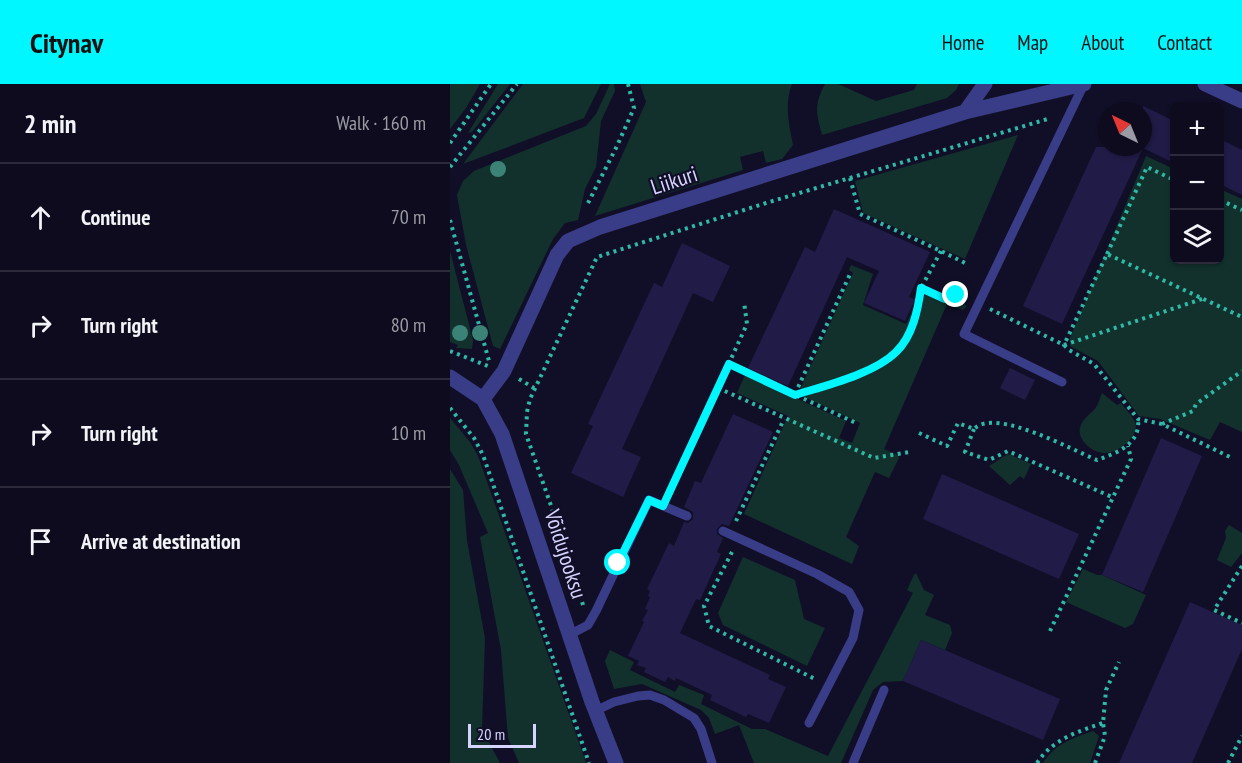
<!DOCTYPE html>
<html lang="en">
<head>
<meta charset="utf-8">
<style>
	body { margin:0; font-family:"PT Sans Narrow",sans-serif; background:#161426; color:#f1f3f6 }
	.controls { position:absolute; right:18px; top:18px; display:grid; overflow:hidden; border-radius:9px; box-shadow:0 2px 4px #0004 }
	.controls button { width:54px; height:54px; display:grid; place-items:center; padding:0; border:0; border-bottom:2px solid #2d2b3b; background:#0d0b1d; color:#f1f3f6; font:30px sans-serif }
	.compass { position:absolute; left:648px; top:18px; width:54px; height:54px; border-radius:50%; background:#0d0b1d; box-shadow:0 2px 4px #0004; rotate:317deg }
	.scale { position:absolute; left:18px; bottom:15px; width:68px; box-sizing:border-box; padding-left:6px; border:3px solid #d6d4ff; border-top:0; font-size:16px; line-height:21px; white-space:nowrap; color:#d6d4ff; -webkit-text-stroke:4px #110f27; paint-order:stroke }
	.stop { position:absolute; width:18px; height:18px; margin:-14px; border:4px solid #00f7ff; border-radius:50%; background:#fff }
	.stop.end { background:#00f7ff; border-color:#fff; box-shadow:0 2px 6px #0008 }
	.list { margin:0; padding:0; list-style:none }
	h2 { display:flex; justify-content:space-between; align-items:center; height:78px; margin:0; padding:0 24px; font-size:26px }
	h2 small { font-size:20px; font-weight:400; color:#9a9ba4 }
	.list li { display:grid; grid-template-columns:39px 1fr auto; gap:18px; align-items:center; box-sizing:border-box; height:108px; padding:0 24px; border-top:2px solid #2d2b3b }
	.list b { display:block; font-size:22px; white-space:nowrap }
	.list em { font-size:20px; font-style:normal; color:#9a9ba4 }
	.icon { flex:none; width:33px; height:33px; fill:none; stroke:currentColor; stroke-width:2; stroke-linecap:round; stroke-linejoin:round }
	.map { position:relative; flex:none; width:792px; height:679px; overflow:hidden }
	header { display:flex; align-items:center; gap:36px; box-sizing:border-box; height:84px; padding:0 30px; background:#00f7ff; color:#111 }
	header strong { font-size:28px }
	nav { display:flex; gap:33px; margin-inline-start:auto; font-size:21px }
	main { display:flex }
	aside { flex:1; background:#0d0b1d }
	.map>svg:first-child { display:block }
	.green { fill:#12312d }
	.building { fill:#211b48 }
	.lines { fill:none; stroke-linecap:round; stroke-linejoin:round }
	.path { stroke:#2ebaa8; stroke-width:4; stroke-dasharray:3 4.5; stroke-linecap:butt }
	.service { stroke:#393c86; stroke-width:9 }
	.minor { stroke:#393c86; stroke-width:15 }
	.tree { fill:#3b8277 }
	.route { stroke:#00f7ff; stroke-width:8 }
	.labels { text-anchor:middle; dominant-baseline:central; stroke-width:4.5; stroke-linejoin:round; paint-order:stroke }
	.street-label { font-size:22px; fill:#d6d4ff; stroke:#110f27 }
</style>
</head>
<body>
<header>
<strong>Citynav</strong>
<nav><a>Home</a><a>Map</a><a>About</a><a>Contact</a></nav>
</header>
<main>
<aside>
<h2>2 min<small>Walk · 160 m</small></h2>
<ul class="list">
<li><svg class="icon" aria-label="ahead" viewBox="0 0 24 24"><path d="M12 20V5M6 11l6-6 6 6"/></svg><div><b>Continue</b></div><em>70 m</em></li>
<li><svg class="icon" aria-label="right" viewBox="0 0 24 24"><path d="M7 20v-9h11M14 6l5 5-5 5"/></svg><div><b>Turn right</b></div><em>80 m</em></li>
<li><svg class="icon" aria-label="right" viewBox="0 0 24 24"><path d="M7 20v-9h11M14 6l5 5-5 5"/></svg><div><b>Turn right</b></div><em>10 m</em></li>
<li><svg class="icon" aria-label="arrive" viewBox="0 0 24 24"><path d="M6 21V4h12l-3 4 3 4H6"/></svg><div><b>Arrive at destination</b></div></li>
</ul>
</aside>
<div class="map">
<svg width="792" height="679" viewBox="0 0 792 679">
	<rect width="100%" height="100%" fill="#110f27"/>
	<!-- green -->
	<path class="green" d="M0,0H30L16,24L0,45Z
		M48,0H60L22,48L18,49Z
		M73,0H151L134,34L13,80Z
		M160,0H164L165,7L151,37L146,83L135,105L128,136L115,139L103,155L50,265L43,262L16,161L7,111L13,97L24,87L136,42L146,30Z
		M190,0H342C334,20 339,41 343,61L332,75L316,79L313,67L290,73L293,86L145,132L196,18Z
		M375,0H388L426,17L464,6L467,0H509L506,6L497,14L372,51C366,28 364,21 375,0Z
		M568,51L515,175L413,129L405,97Z
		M696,72L724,85V176H770V105L792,115V348L770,338L760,356L710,335L689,332L648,277L620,262V254Z
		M0,167L23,256L22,265L6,264L8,261L0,258Z
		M401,181L423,190L413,221L456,240L468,215L474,209L495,219L503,215L517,222L513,226L497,220L434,365L448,371L449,374L439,394L425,388L396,453L409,462L402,480L294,430L338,332L287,309L295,291L396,337L389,354L402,359L410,339L348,310L403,189L399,186Z
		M652,309L667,321L671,319C675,325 682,331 685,338C690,352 669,368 656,369C644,370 627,357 630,344C633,334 638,332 644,326C648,322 650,314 652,309Z
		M0,334L20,358L28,372L136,679H69L58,654L51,566L30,453L38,449L9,381L0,366Z
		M558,370L581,380L574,395L570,392L560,401L539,382Z
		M0,385L13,406L17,457L35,554L32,645L50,679H0Z
		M779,441L792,449V469L781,483L767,476L776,454L775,447Z
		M293,473L345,496L354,535L375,544L357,582L273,541L268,529Z
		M633,485L647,491H652L696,511L683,540L675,544L616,518Z
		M466,489L474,506L484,511L475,531L500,541L502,549L495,566L471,556L453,597L433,598L423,606L391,679H304L289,641L265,650L259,634L251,626L192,600L164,605L155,577L160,566L184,578L180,586L225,608L229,601L254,611L251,620L302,645H315L378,672L463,509L457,506L464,491Z
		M643,647L649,652L640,679H593C605,660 623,654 643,647Z"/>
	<!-- building -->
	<path class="building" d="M693,22L724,37V79L693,64L612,240L573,222L646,63H693Z
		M770,55L792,66V111L770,100Z
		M384,125L480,168L459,213L465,216L455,237L414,219L429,187L397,173L338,302L298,284L355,163L365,168Z
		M232,159L280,182L263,218L243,209L172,365L191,373L173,413L121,389L143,342L138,340L204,199L212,203Z
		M560,284L585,296L575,316L550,304Z
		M283,330L323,348L279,442L272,440L267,445V450L273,454L267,468L271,470L250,516L246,515L230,549L320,591L318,595L336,603L319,639L298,630L296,633L260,616L262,611L226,594L225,597L218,593L215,598L194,588L196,584L187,581L189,577L178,572L194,538L192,537L198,526L195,525L200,513L198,512L200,507L197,505L219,459L224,462L234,438L238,439L243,435V428L234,423L245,397L251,399Z
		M711,354L752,372L693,508L652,491Z
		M492,390L629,450L609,495L473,435Z
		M740,518L792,541V565L742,679H669Z
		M471,556L610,615L593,656L453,597Z"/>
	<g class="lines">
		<!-- path -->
		<path class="path" d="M0,59L41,0
			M0,83L67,0
			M400,94L410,130L491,167L515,179
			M770,116L792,126
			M138,119L167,62L184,24L178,0
			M0,136L39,277
			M491,167L471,204L495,215L506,211L514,214
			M657,170L697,83L724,96
			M752,215L614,261L657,170L792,233
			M540,225L614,261L619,266L644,280L688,335L712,340L780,373
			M0,267L38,282
			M279,280L406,339
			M69,295L84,304
			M268,304L424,374L460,368
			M345,310L401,188
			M345,311C375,301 424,290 446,268C463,252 468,225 471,204
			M0,324L24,354L33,371L139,679
			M712,340L743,327L746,320L792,287
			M524,345L515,368L539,376L558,367L662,413
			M469,349L497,362L508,339L524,345C545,323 622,366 647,376C667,369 691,360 688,335
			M219,410L297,240L294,218
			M286,437L334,335
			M282,468L254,522L259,542L365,595
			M792,482L764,526L792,539
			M133,521L121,479L76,350L77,328L80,315L147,173L316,119L601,34
			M600,547L681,375L678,362
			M587,679C603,655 627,648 653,639
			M645,679L655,652L653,639L656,606L669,578
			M778,679L792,652"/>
		<!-- service -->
		<path class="service" d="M612,298L514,250L634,0
			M273,447L367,490L399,508L409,526L403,554L359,639
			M119,551L138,541L146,527L199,416L237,432
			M145,627L164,618L188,612L200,611L214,616L244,634L251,645L262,679
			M403,679L434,606"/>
		<!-- minor -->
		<path class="minor" d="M755,0L792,17
			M515,28L634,0
			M0,293L33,315L52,350L142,618L166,679
			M33,315L54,287L107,171L118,157L150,143L515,28L535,0"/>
	</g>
	<!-- trees -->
	<g class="tree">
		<circle cx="48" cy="85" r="8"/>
		<circle cx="10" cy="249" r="8"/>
		<circle cx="30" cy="249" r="8"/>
	</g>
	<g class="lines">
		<!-- route -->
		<path class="route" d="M168,479L199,416L213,422L279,280L345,311C374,302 424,290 446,268C463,252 468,225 471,204L495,215L506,211"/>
	</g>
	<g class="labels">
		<!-- street labels -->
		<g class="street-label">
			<text transform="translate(224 96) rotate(-18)">Liikuri</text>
			<text transform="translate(116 470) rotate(72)">Võidujooksu</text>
		</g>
	</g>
</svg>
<div class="controls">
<button>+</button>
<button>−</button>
<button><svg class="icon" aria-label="layers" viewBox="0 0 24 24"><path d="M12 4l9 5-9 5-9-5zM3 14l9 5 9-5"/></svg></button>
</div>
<svg class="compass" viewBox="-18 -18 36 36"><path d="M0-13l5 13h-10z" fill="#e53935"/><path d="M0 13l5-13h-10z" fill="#9a9ba4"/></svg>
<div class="scale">20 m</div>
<div class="stop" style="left:168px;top:479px"></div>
<div class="stop end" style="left:506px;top:211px"></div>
</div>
</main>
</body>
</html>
